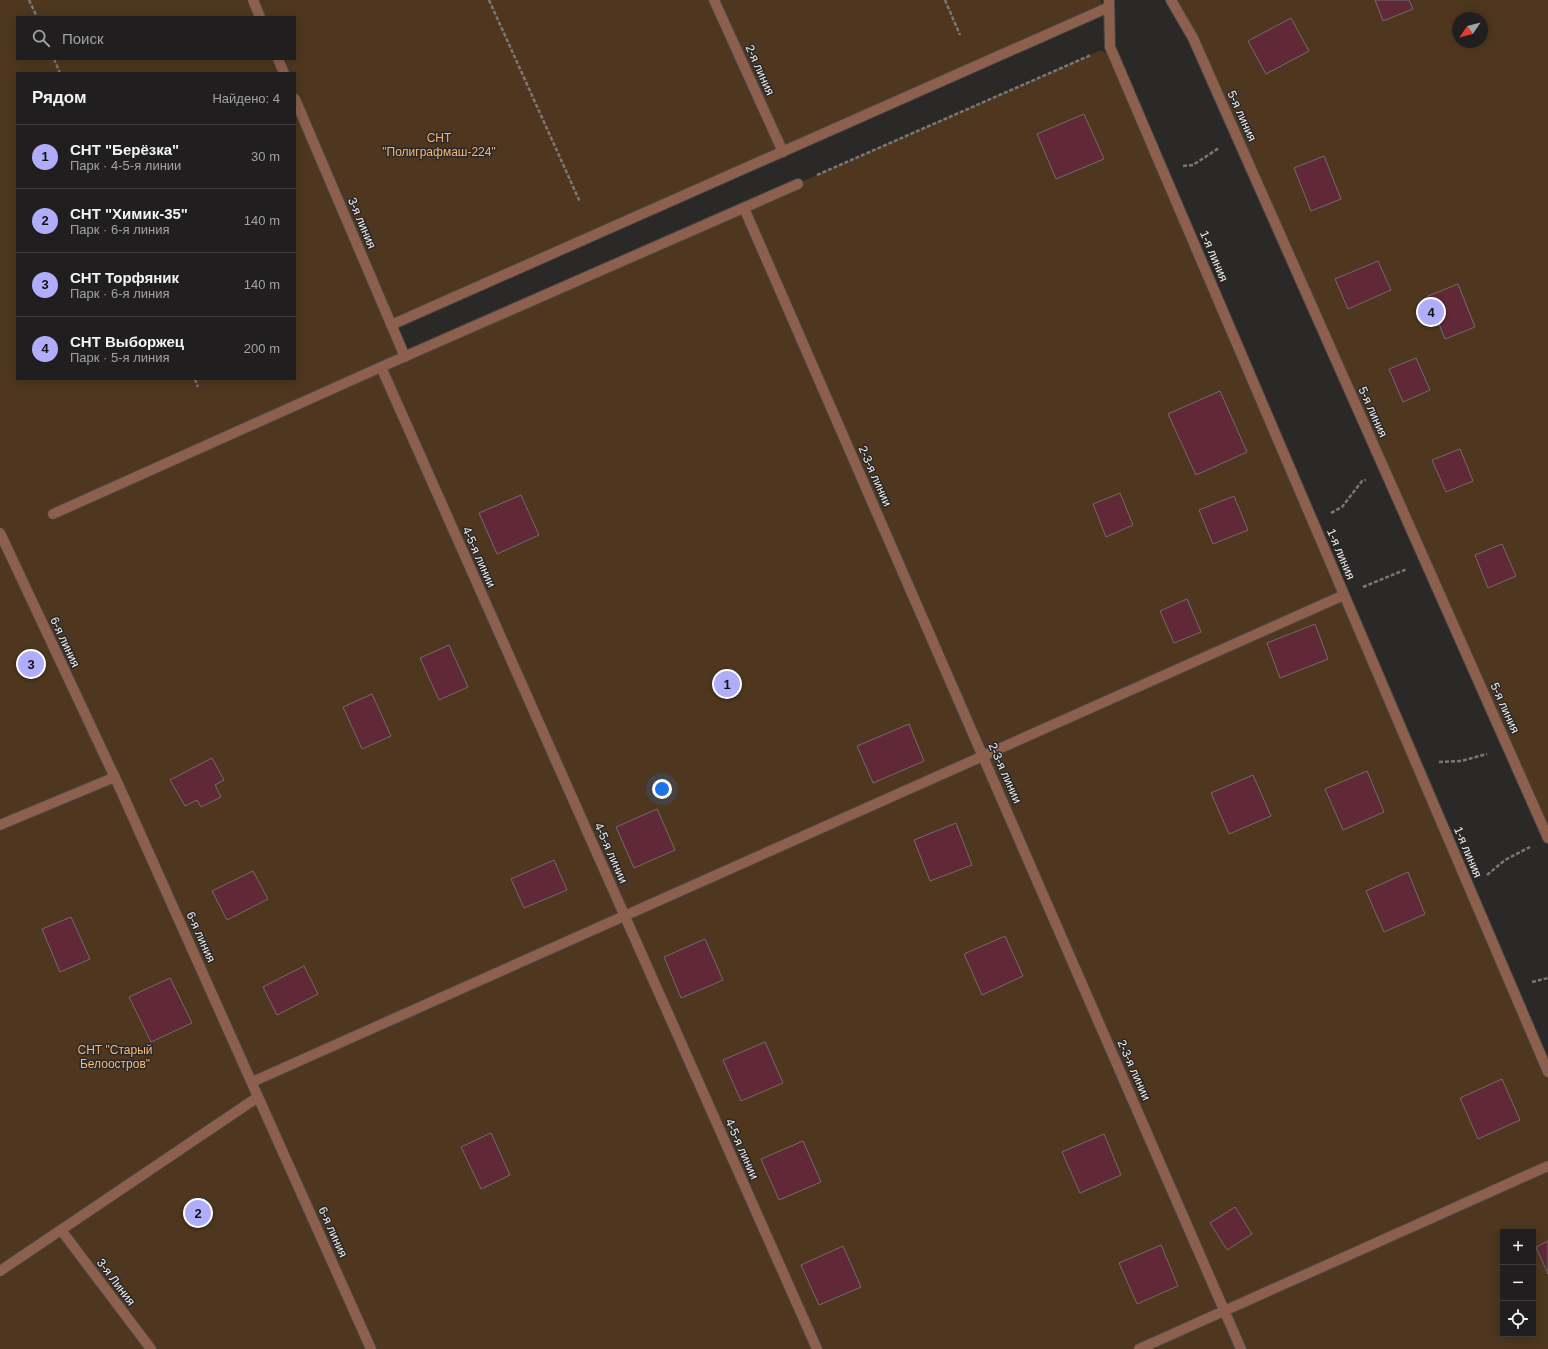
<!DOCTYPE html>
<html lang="ru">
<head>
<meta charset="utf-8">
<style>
	body { margin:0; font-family:Arial,sans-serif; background:#282727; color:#f1f3f6 }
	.controls { position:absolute; right:12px; bottom:12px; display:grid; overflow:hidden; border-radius:0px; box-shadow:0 2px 10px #0003 }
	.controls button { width:36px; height:36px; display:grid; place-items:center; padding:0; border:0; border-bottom:1px solid #3d3c3c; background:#201e1e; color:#f1f3f6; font:20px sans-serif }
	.compass { position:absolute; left:1452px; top:12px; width:36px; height:36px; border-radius:50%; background:#201e1e; box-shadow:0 2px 10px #0003; rotate:235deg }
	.you { position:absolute; left:662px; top:789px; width:14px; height:14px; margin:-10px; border:3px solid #fff; border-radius:50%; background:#1a73e8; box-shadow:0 0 0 6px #1a73e833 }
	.badge { display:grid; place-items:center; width:26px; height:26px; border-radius:50%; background:#b0aefa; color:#111; font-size:13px; font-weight:700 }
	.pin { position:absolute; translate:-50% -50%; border:2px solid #fff; box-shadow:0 1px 4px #0006 }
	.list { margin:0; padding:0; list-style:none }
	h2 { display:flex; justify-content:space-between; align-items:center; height:52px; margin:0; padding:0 16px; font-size:17px }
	h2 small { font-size:13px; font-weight:400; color:#a2a2a4 }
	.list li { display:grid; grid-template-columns:26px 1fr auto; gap:12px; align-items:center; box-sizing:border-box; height:64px; padding:0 16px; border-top:1px solid #3d3c3c }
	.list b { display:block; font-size:15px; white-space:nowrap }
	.list p { margin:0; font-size:13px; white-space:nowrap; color:#a2a2a4 }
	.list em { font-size:13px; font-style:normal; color:#a2a2a4 }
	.icon { flex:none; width:22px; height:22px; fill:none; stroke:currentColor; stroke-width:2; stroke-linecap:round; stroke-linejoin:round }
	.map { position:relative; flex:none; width:1548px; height:1349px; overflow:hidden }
	.search { position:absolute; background:#201e1e; box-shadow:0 2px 10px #0003; left:16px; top:16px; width:280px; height:44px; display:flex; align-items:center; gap:10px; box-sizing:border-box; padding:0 14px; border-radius:0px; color:#a2a2a4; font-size:15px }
	.panel { position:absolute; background:#201e1e; box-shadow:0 2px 10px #0003; left:16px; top:72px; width:280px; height:308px; border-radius:0px }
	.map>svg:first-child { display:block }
	.green { fill:#4f371f; fill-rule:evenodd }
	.building { fill:#612938; stroke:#6f6c6c }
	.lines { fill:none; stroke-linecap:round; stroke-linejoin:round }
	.street-casing { stroke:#474444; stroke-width:12 }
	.path { stroke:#7a7777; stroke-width:2.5; stroke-dasharray:4 2; stroke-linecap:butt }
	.street { stroke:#8c604d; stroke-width:10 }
	.labels { text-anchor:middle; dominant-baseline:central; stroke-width:3; stroke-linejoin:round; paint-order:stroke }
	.street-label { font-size:12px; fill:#f1efef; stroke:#2b2828 }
	.park-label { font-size:12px; fill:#f9b775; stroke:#2b2828 }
</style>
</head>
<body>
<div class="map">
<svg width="1548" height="1349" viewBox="0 0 1548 1349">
	<rect width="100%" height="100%" fill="#2b2828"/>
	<!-- green -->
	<path class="green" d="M0,0H1100L1104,10L390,322L401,358L1101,50L1115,59L1548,1072V1349H0ZM17,17H295V59H17ZM17,73H295V379H17ZM1503,1232H1533V1334H1503Z
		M1170,0H1548V838L1223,105ZM1458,18H1482V42H1458Z"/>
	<!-- building -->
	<path class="building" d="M1375,0H1409L1413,9L1383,21Z
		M1291,18L1309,51L1266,74L1248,41Z
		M1084,114L1104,159L1056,179L1037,134Z
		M1324,156L1341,199L1311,211L1294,168Z
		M1378,261L1391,290L1348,309L1335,279Z
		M1458,284L1475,327L1445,339L1428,296Z
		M1416,358L1430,390L1403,402L1389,369Z
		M1220,391L1247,452L1196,475L1168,414Z
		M1460,449L1473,481L1446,492L1432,460Z
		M1120,493L1133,525L1106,537L1093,504Z
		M521,495L539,535L497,554L479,513Z
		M1234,496L1248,530L1213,544L1199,510Z
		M1502,544L1516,576L1488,588L1475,555Z
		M1187,599L1201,632L1174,643L1160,611Z
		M1315,624L1328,659L1280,678L1267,643Z
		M449,645L468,687L439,700L420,658Z
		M372,694L391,736L362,749L343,707Z
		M909,724L924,761L873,783L857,746Z
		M212,758L224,780L215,785L221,797L201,807L197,800L185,806L170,780Z
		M1367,771L1384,812L1343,830L1325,789Z
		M1253,775L1271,816L1229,834L1211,793Z
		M657,809L675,850L634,868L616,827Z
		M956,823L972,865L930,881L914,840Z
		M554,860L567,890L524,908L511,879Z
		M253,871L268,899L227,920L212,891Z
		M1408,872L1425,914L1384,932L1366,891Z
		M71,917L90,959L60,972L42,929Z
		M1005,936L1023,976L982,995L964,954Z
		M705,939L723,980L681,998L664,957Z
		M304,966L318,994L277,1015L263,987Z
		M170,978L192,1023L151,1042L129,997Z
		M765,1042L783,1083L741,1101L723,1060Z
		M1502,1079L1520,1120L1478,1139L1460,1098Z
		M491,1133L510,1175L481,1189L461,1147Z
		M1104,1134L1121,1175L1080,1193L1062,1152Z
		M803,1141L821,1182L779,1200L761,1159Z
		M1235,1207L1252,1234L1227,1250L1210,1223Z
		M1548,1241V1274L1536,1247Z
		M1161,1245L1178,1286L1137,1304L1119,1263Z
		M843,1246L861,1287L819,1305L801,1265Z"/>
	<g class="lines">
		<defs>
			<path id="street" d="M253,0L260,17
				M714,0L783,152
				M1109,0L1110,47L1548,1072
				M1171,0L1193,38L1548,838
				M278,59L284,73
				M295,99L405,357
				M744,208L1241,1349
				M391,325L1109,7
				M381,367L817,1349
				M53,514L381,367L798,184
				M0,533L118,784L371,1349
				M0,825L115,777
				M252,1082L1344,595
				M61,1230L151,1349
				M0,1271L258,1097
				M1139,1349L1548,1166"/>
		</defs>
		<!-- street casing -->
		<use href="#street" class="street-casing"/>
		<!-- path -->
		<path class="path" d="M29,0L37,17
			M489,0L580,202
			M945,0L960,35
			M54,59L60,73
			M1183,166L1193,165L1219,148
			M817,175L1091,55
			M195,379L198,387
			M1331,513L1342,507L1362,481L1366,480
			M1363,587L1407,569
			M1439,762L1461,761L1487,754
			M1487,875L1505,860L1530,847
			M1532,982L1548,978"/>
		<!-- street -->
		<use href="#street" class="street"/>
	</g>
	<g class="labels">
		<!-- street labels -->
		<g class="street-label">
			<text transform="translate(760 70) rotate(66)">2-я линия</text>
			<text transform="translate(1242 116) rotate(66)">5-я линия</text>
			<text transform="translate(362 223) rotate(67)">3-я линия</text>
			<text transform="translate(1214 256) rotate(67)">1-я линия</text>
			<text transform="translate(1373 412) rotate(66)">5-я линия</text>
			<text transform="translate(875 476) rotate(66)">2-3-я линии</text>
			<text transform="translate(1341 554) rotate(67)">1-я линия</text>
			<text transform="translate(479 557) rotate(66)">4-5-я линии</text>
			<text transform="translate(65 642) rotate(65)">6-я линия</text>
			<text transform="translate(1505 708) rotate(66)">5-я линия</text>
			<text transform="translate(1005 773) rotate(66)">2-3-я линии</text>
			<text transform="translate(1468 852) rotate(67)">1-я линия</text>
			<text transform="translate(611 853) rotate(66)">4-5-я линии</text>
			<text transform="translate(201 937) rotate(66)">6-я линия</text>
			<text transform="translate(1134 1070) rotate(66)">2-3-я линии</text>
			<text transform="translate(742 1149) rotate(66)">4-5-я линии</text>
			<text transform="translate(333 1232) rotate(66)">6-я линия</text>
			<text transform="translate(116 1282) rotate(53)">3-я Линия</text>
		</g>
		<!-- park labels -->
		<g class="park-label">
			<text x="439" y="138">СНТ<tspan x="439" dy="14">"Полиграфмаш-224"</tspan></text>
			<text x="115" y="1050">СНТ "Старый<tspan x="115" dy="14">Белоостров"</tspan></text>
		</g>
	</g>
</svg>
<div class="controls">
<button>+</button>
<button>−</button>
<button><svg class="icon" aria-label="locate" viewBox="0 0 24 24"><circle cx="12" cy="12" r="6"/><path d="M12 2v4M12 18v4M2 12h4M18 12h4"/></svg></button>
</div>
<svg class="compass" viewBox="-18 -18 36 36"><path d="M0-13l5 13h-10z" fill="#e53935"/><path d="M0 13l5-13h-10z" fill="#a2a2a4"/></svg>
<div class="you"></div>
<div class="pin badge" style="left:727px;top:684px">1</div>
<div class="pin badge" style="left:198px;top:1213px">2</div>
<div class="pin badge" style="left:31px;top:664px">3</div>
<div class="pin badge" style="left:1431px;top:312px">4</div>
<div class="search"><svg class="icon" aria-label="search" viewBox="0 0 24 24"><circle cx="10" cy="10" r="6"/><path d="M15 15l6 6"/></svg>Поиск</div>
<section class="panel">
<h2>Рядом<small>Найдено: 4</small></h2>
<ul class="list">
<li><span class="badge">1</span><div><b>СНТ &quot;Берёзка&quot;</b><p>Парк · 4-5-я линии</p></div><em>30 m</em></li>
<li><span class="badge">2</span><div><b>СНТ &quot;Химик-35&quot;</b><p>Парк · 6-я линия</p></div><em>140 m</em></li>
<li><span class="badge">3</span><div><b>СНТ Торфяник</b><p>Парк · 6-я линия</p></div><em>140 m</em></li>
<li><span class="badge">4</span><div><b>СНТ Выборжец</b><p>Парк · 5-я линия</p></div><em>200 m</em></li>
</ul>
</section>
</div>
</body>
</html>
